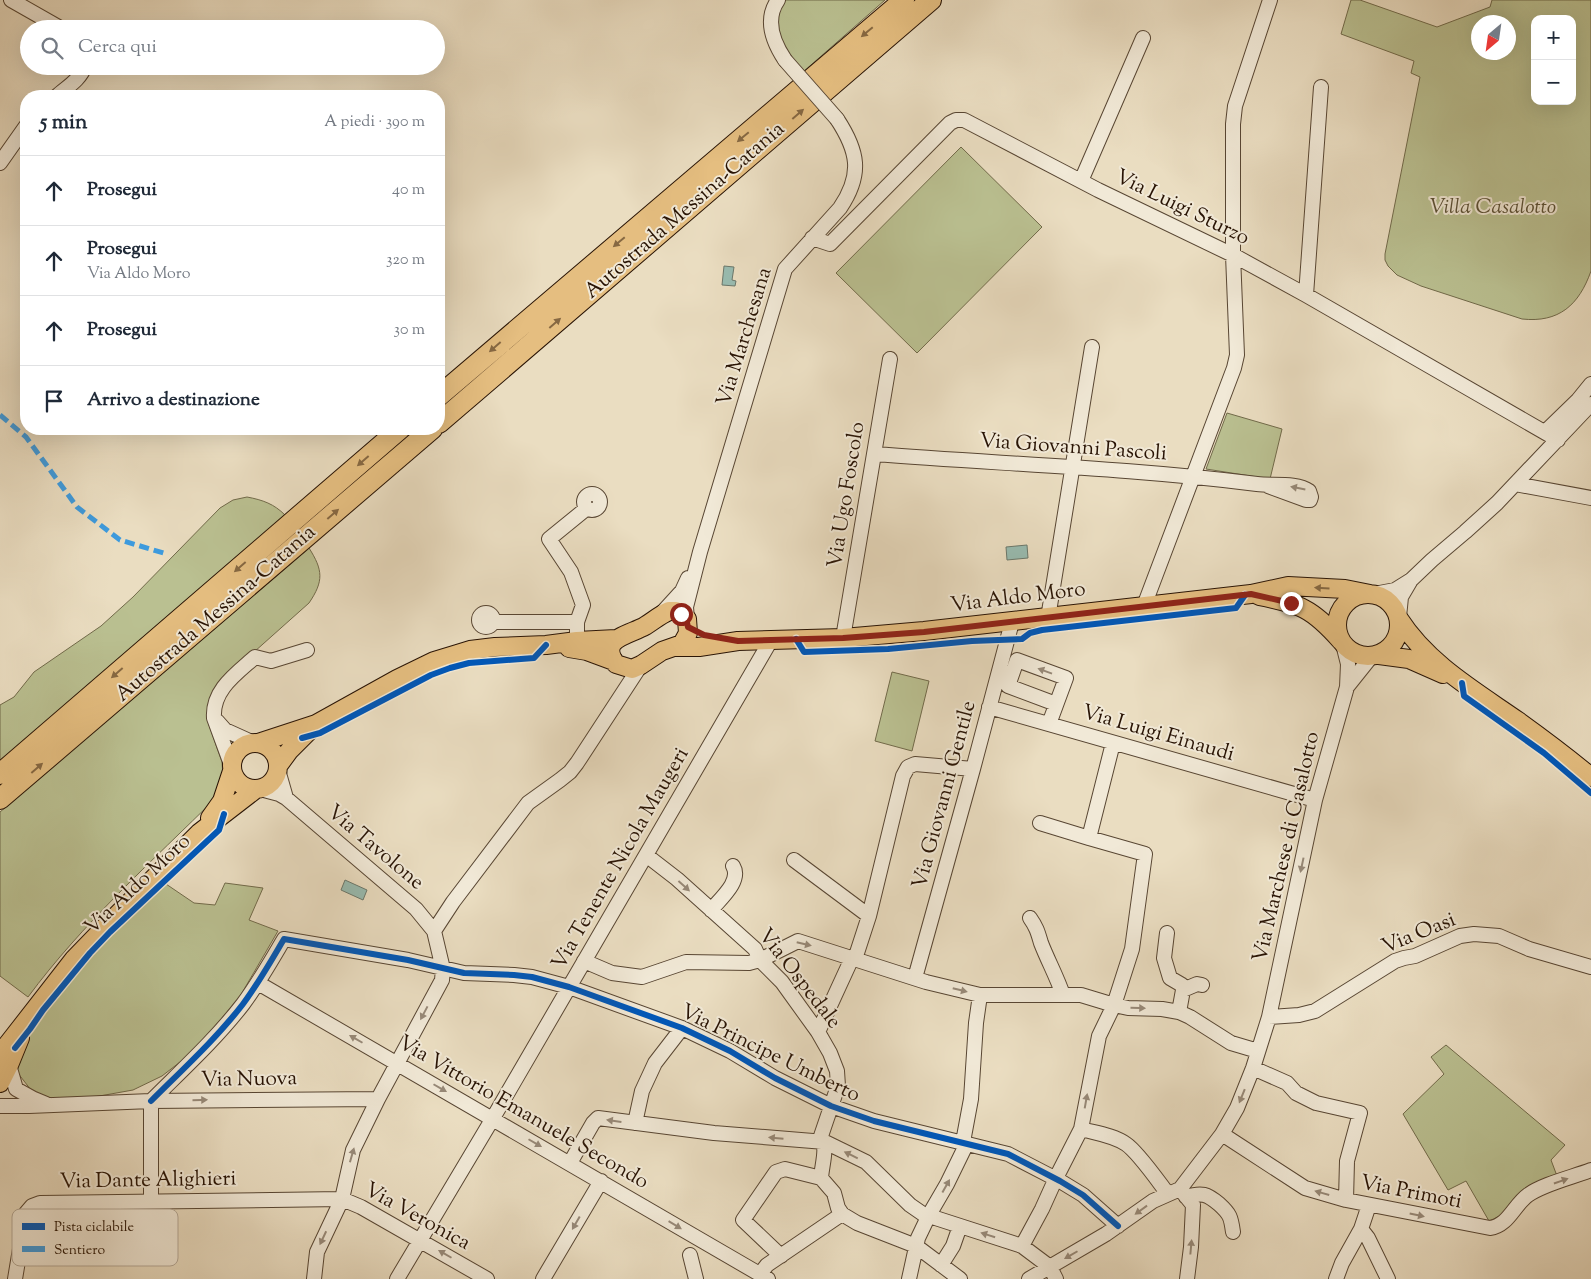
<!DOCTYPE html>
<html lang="it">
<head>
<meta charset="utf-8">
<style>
	body { margin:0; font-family:"Sorts Mill Goudy",serif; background:#f6f6f7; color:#1f2937 }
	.controls { position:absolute; right:15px; top:15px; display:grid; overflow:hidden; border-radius:10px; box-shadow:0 5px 20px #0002 }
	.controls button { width:45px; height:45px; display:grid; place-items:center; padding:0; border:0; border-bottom:1px solid #e0e1e3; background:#fff; color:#1f2937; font:25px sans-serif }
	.compass { position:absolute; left:1471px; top:15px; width:45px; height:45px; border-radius:50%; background:#fff; box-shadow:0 5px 20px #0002; rotate:209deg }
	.stop { position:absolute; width:15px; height:15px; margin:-11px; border:4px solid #8f2418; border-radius:50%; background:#fff }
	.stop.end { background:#8f2418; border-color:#fff; box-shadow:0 1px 5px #0008 }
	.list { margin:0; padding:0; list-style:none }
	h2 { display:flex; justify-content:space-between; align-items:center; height:65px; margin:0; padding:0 20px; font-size:21px }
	h2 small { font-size:16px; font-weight:400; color:#747a83 }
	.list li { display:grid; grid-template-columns:32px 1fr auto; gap:15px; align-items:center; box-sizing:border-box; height:70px; padding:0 20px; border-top:1px solid #e0e1e3 }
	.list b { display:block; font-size:19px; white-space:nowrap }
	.list p { margin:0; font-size:16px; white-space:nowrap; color:#747a83 }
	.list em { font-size:16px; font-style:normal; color:#747a83 }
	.icon { flex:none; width:28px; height:28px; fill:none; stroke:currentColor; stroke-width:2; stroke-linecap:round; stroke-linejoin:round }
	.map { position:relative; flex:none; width:1591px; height:1279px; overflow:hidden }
	.search { position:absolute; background:#fff; box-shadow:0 5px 20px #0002; left:20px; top:20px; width:425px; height:55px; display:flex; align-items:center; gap:12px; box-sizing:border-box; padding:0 18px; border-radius:28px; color:#747a83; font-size:19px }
	.panel { position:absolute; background:#fff; box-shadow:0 5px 20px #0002; left:20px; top:90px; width:425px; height:345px; border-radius:20px }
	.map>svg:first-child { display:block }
	.green { fill:#bac091; stroke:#716a4a; fill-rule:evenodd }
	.water { fill:#98bcb1; stroke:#6b786c }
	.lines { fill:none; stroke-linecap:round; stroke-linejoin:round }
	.minor-casing { stroke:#584633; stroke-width:16 }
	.major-casing { stroke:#281304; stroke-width:20 }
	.highway-casing { stroke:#281304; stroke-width:22 }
	.minor { stroke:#f1e9d7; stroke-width:14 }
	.major { stroke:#e5be80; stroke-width:18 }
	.highway { stroke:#e5be80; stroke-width:20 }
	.minor-bridge-casing { stroke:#584633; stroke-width:16; stroke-linecap:butt }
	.minor-bridge { stroke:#f1e9d7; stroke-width:14 }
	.quiet { stroke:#3d9add; stroke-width:5; stroke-dasharray:10 5; stroke-linecap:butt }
	.cycleway-casing { stroke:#f1e9d7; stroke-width:9 }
	.cycleway { stroke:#0057b8; stroke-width:6 }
	.oneway { fill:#866842 }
	.oneway2 { fill:#978978 }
	.route { stroke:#8f2418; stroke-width:6 }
	.labels { text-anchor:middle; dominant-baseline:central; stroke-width:4; stroke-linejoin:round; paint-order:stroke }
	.street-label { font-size:21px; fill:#281304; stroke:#f1e9d7 }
	.park-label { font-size:21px; font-style:italic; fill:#5b5035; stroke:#f1e9d7 }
	.key { fill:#f1e9d7; stroke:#b5a998; stroke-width:1 }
	.key-label { font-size:14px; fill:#281304 }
</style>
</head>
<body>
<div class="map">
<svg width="1591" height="1279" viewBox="0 0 1591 1279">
	<rect width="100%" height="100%" fill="#eaddc1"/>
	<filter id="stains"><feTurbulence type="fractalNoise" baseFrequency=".004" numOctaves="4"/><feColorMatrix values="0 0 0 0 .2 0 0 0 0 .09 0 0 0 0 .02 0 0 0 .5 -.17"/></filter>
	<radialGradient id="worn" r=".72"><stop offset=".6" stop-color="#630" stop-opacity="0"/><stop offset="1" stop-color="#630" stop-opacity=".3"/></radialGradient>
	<!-- green -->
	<path class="green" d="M785,0H885L803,72C784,49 765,30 785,0Z
		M1351,0H1360L1437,27L1490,7L1492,0H1591V271C1579,305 1559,323 1522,319L1421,286L1397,275L1388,266L1385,260V254L1420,77L1411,73L1414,61L1341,34ZM1535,19H1572V101H1535ZM1478,22H1508V52H1478Z
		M961,147L1042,227L917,353L836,273Z
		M1227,413L1282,429L1270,479L1206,469Z
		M247,497C263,500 274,504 285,515L200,591L0,762V705L14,697L34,672L101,626L133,597L220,508L233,500Z
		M309,548C323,570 324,581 309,603L226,677L208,715L209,725L222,762L223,777L217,797C152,861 82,924 28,997L0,976V812Z
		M892,672L929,681L912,751L875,741Z
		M225,883L263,888L249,920L278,931L239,998L193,1052L162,1076L133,1090L94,1097L44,1100L31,1090L17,1072V1063L23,1046L40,1017L95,950L166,884L194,903L215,905Z
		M1446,1045L1565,1145L1551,1160L1557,1176L1530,1185L1523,1190L1508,1209L1500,1216L1489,1221L1466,1181L1448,1190L1403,1114L1444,1074L1431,1057Z"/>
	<!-- water -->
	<path class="water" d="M724,266L734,267L732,280L736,281L735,286L722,285Z
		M1027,545L1028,558L1007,560L1006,547Z
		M345,880L367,890L363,900L341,890Z"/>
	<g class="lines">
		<defs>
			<path id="minor" d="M11,0L62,29
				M778,0C764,20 773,42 785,60
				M57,96C67,87 80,80 85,66
				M0,163L26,126
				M1081,181L1143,38
				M812,238L830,244L950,123L956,120H964L1098,190L1233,255L1306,295L1558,440
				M1306,295L1321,87
				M1545,432L1578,400L1591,384
				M874,454C1002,464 1130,468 1257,484C1272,486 1297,482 1309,491L1311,497L1310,500H1306L1268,486
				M1515,484L1591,498
				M584 502a8 8 0 1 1 16 0a8 8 0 1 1-16 0Z
				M1374,594L1395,590L1411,580L1432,560L1465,532L1497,503L1591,404
				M1144,606L1234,368L1237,355L1233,255V124L1235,106L1270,0
				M479 620a7 7 0 1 1 14 0a7 7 0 1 1-14 0Z
				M661,614L682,591L688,578
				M1399,617L1401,597L1411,580
				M1048,618L1092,347
				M687,619L686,607L700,552L785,269L840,208C863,174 858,151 837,119
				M493,622H577
				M843,638L890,359
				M577,641V622L583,605L571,572L549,539L587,508
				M1347,687L1371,657
				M989,707L1315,800
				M217,721L225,730L254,743
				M1049,724L1066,678L1017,660L1008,686L1056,704
				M232,767L214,718C212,690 236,674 255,657L271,661L307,650
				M278,770L286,798
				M1040,823L1089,838
				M646,855L677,879L755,949L760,960L782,982L818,1032L830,1053L837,1071L838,1086L821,1136C828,1148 822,1164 821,1178L834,1193L838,1208L842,1214L857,1223L916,1246L960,1279
				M794,860L869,916
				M711,910C720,899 742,881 733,866
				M1030,918C1037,928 1038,933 1041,943C1048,961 1057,977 1063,995
				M434,931L453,902L528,803L560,780L570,772L577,763L641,665
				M1167,933L1164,958L1170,978L1182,985L1183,990L1179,1012
				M855,959L869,916L903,776L908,767L915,764L973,769
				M584,961L612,973L642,977L686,962L749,963L760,960L798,941L926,982L980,995H1081L1114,1005L1128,1008L1162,1009L1179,1012L1190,1017L1231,1043L1258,1051
				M915,978L973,769L1012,622
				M258,983L768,1279
				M1183,990L1197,984L1202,985
				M1269,1017L1299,1015L1315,1011L1395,961L1404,958L1415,956L1460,936L1474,934L1499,936L1529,949L1591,967
				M818,1032L852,958
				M9,1065L16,1089L34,1099L46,1104
				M1253,1068L1287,1083L1296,1093L1316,1103L1360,1113L1347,1161L1346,1200
				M378,1099L353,1150L342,1199L361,1207L487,1279
				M151,1101C182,1070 216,1039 243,1004C258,984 271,961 284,939L408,960L464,973L514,975L532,977L569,987L682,1028L730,1051L775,1078L831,1106L874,1121L1008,1154L1060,1181L1083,1195L1118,1226
				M0,1106H29L151,1101L378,1099L442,980L443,969L434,931L416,909L286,798L279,794L260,789
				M635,1123L642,1091L655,1063L682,1028
				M1081,1129C1095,1133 1113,1135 1126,1144C1138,1152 1158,1181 1168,1194
				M1222,1134L1305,1188L1346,1200L1490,1228C1508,1226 1514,1205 1528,1195C1543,1184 1573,1177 1591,1170
				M963,1142L971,1099L976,1023L980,995
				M570,1163L593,1123L598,1118L714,1133L825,1142L866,1162L910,1205L923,1214L1022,1246L1050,1267L1056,1279
				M1180,1189L1193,1205L1191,1247L1187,1279
				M1186,1197C1202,1192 1207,1194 1219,1204C1230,1214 1231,1217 1233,1232
				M151,1201V1101
				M1361,1229L1368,1238L1388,1279
				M1022,1246L1042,1209L1056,1178L1081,1129L1099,1036L1114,1005L1132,949L1145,854L1089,838L1113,743
				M690,1255L696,1279
				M781,1256L743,1220L776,1172L785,1169L821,1178
				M941,1265L953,1246L960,1226
				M760,1274L767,1265L842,1214
				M15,1279L26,1213L32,1206L40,1203L342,1199L317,1252L314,1279
				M397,1279L493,1118L771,640
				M543,1279L601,1181
				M909,1279L918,1238L929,1215L947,1184L967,1143
				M1029,1279L1106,1234L1153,1201L1180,1189L1222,1134L1237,1108L1253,1068L1269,1017L1315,800L1347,687L1348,664L1343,644
				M1336,1279L1342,1263L1361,1229L1369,1205"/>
			<path id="major" d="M1337 625a31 31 0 1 1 62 0a31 31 0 1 1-62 0Z
				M1259,596C1300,604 1312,608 1341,641
				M669,611H676L687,619L688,633L682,644L662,651L641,665L632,669L616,664C597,639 629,635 645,626C653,621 660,615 669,611Z
				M1399,619C1428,664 1475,691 1518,721C1543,739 1567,757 1591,777
				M674,647H699L738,641L843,638L924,631L1251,594L1288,586L1345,589L1370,594
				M569,648L587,651L614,661
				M1379,655L1409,659L1443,674
				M258,743L316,724L397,679L434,661L457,654L470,650L495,647L546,645L577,641L616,639
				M232 766a23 23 0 1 1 46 0a23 23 0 1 1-46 0Z
				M278,766L289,751L313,727
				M210,818L222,801L232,771
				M0,1054L74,959L105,927L199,833L256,789
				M0,1083L9,1065L20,1038"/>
			<path id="highway" d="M439,396L904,0
				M439,423L931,0
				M0,774L400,429
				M0,799L432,429"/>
		</defs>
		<!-- minor casing -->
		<use href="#minor" class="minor-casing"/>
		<!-- major casing -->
		<use href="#major" class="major-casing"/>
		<!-- highway casing -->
		<use href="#highway" class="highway-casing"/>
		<!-- minor -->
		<use href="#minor" class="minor"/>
		<!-- major -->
		<use href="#major" class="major"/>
		<!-- highway -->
		<use href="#highway" class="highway"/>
		<defs>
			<path id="minor-bridge" d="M785,60L837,119"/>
		</defs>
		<!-- minor-bridge casing -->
		<use href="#minor-bridge" class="minor-bridge-casing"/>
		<!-- minor-bridge -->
		<use href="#minor-bridge" class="minor-bridge"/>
		<!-- quiet -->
		<path class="quiet" d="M0,415L26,437L77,507L120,540L167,554"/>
		<defs>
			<path id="cycleway" d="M796,639L804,652L888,649L972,641L1022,639L1030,633L1042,630L1236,608L1245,595
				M1462,683L1464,696L1544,753L1591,793
				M302,738L320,733L431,675L450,668L469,663L534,658L546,645
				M15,1048L30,1029L43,1010L90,953L110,932L219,830L224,814
				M151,1101C182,1070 216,1039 243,1004C258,984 271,961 284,939L408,960L464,973L514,975L532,977L569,987L682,1028L730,1051L775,1078L831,1106L874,1121L1008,1154L1060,1181L1083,1195L1118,1226"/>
		</defs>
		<!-- cycleway casing -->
		<use href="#cycleway" class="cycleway-casing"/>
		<!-- cycleway -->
		<use href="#cycleway" class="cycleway"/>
	</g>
	<!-- one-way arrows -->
	<defs><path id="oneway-solid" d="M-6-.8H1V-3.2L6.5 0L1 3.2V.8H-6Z" transform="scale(1.25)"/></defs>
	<g class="oneway">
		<use href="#oneway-solid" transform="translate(867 32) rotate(140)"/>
		<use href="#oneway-solid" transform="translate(798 114) rotate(-41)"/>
		<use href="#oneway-solid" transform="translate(743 137) rotate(140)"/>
		<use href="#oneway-solid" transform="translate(619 242) rotate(140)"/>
		<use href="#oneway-solid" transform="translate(555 323) rotate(-41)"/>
		<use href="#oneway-solid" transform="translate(495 347) rotate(139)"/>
		<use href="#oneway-solid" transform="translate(363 461) rotate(139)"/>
		<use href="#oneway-solid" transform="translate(333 514) rotate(-41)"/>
		<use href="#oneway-solid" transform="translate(240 567) rotate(139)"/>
		<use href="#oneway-solid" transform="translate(1322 588) rotate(-177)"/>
		<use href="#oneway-solid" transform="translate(117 673) rotate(139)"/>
		<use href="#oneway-solid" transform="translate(37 768) rotate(-41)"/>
	</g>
	<g class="oneway2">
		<use href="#oneway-solid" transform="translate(1298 488) rotate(-169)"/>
		<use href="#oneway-solid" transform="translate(1045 671) rotate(-160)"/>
		<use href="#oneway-solid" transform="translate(1302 865) rotate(102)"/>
		<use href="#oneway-solid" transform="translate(684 886) rotate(42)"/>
		<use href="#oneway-solid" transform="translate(804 944) rotate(13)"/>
		<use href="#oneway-solid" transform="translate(960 990) rotate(14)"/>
		<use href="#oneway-solid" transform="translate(1138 1008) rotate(1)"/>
		<use href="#oneway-solid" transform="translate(424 1013) rotate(118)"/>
		<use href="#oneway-solid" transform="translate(356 1039) rotate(-150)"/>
		<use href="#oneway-solid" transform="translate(440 1088) rotate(30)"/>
		<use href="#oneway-solid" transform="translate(1242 1096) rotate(112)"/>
		<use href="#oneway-solid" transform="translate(200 1100) rotate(-1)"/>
		<use href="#oneway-solid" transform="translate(1086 1101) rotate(-80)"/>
		<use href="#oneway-solid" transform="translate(614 1121) rotate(-172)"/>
		<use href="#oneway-solid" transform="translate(776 1138) rotate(-175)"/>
		<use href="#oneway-solid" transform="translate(535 1143) rotate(30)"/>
		<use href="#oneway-solid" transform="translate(352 1155) rotate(-74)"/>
		<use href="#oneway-solid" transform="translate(851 1155) rotate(-154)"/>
		<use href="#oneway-solid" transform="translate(1561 1181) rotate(-19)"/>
		<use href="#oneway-solid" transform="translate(946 1186) rotate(-61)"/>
		<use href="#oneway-solid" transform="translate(1322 1193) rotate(-164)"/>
		<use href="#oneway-solid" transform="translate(1141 1210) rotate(144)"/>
		<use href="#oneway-solid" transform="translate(1417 1215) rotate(12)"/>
		<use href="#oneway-solid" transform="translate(576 1223) rotate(120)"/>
		<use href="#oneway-solid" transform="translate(675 1225) rotate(31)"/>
		<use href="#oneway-solid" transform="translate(988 1235) rotate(-162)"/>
		<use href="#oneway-solid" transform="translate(323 1238) rotate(115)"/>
		<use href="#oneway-solid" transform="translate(1191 1247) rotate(-85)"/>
		<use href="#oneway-solid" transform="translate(445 1254) rotate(-150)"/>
		<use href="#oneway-solid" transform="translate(1071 1255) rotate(150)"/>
	</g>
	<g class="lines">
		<!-- route -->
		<path class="route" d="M681,614L686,619L688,627L704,635L738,641L843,638L924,632L1251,594L1291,603"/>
	</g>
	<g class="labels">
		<!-- street labels -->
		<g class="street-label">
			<text transform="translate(1182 208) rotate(26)">Via Luigi Sturzo</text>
			<text transform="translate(685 211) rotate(-41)">Autostrada Messina-Catania</text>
			<text transform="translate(745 337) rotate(-73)">Via Marchesana</text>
			<text transform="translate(1073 448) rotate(4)">Via Giovanni Pascoli</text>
			<text transform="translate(847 495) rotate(-81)">Via Ugo Foscolo</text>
			<text transform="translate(1018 598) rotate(-7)">Via Aldo Moro</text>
			<text transform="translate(216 614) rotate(-41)">Autostrada Messina-Catania</text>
			<text transform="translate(1158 734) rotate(16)">Via Luigi Einaudi</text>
			<text transform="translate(945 795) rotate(-75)">Via Giovanni Gentile</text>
			<text transform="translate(1287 847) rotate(-77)">Via Marchese di Casalotto</text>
			<text transform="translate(375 848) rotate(40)">Via Tavolone</text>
			<text transform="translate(621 859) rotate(-60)">Via Tenente Nicola Maugeri</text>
			<text transform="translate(138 885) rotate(-43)">Via Aldo Moro</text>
			<text transform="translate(1419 934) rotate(-22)">Via Oasi</text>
			<text transform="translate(799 979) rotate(52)">Via Ospedale</text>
			<text transform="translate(770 1054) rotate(26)">Via Principe Umberto</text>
			<text transform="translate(249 1080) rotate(-1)">Via Nuova</text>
			<text transform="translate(523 1113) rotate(30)">Via Vittorio Emanuele Secondo</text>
			<text transform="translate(148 1181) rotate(-1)">Via Dante Alighieri</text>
			<text transform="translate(1411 1193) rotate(11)">Via Primoti</text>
			<text transform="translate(417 1217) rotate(29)">Via Veronica</text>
		</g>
		<!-- park labels -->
		<g class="park-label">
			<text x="1493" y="208">Villa Casalotto</text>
		</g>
	</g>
	<!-- legend -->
	<rect x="12" y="1209" width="166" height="57" rx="8" class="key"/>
	<rect x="22" y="1223" width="23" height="7" fill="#0057b8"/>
	<rect x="22" y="1246" width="23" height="6" fill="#3d9add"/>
	<g class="key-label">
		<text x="54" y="1231">Pista ciclabile</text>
		<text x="54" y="1254">Sentiero</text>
	</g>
	<rect width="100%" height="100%" filter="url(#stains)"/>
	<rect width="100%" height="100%" fill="url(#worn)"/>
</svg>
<div class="controls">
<button>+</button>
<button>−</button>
</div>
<svg class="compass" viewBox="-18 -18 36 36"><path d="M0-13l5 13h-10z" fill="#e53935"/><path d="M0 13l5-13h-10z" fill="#747a83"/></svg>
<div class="stop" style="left:681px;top:614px"></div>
<div class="stop end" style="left:1291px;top:603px"></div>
<div class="search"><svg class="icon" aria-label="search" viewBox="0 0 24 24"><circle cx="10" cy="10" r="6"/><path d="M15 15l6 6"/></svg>Cerca qui</div>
<section class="panel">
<h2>5 min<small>A piedi · 390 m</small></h2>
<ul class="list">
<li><svg class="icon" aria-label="ahead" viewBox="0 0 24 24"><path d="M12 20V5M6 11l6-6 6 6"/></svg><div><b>Prosegui</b></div><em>40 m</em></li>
<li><svg class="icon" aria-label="ahead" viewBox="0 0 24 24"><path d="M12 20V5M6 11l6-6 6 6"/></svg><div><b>Prosegui</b><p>Via Aldo Moro</p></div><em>320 m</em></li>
<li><svg class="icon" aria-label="ahead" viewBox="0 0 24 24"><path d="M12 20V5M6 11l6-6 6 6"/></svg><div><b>Prosegui</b></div><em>30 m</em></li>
<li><svg class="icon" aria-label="arrive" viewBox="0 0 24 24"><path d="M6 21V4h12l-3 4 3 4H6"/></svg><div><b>Arrivo a destinazione</b></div></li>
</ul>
</section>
</div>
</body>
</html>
